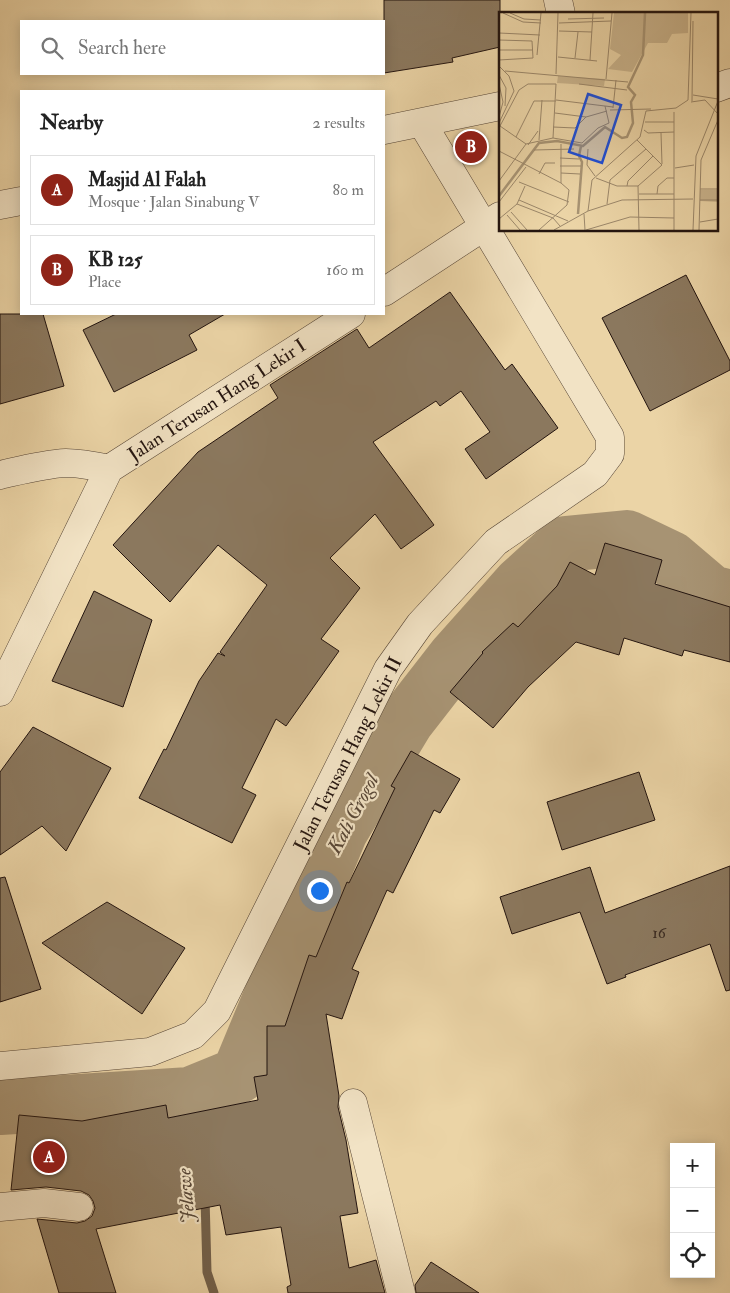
<!DOCTYPE html>
<html lang="en">
<head>
<meta charset="utf-8">
<style>
	body { margin:0; font-family:"IM FELL Double Pica",serif; background:#f6f6f6; color:#222 }
	.controls { position:absolute; right:15px; bottom:15px; display:grid; overflow:hidden; border-radius:0px; box-shadow:0 2px 12px #0003 }
	.controls button { width:45px; height:45px; display:grid; place-items:center; padding:0; border:0; border-bottom:1px solid #e0e0e0; background:#fff; color:#222; font:25px sans-serif }
	.you { position:absolute; left:319px; top:890px; width:18px; height:18px; margin:-12px; border:4px solid #fff; border-radius:50%; background:#1a73e8; box-shadow:0 0 0 8px #1a73e833 }
	.badge { display:grid; place-items:center; width:32px; height:32px; border-radius:50%; background:#8f2418; color:#fff; font-size:16px; font-weight:700 }
	.pin { position:absolute; translate:-50% -50%; border:2px solid #fff; box-shadow:0 1px 5px #0006 }
	.list { margin:0; padding:0; list-style:none }
	h2 { display:flex; justify-content:space-between; align-items:center; height:65px; margin:0; padding:0 20px; font-size:21px }
	h2 small { font-size:16px; font-weight:400; color:#767676 }
	.list li { display:grid; grid-template-columns:32px 1fr auto; gap:15px; align-items:center; box-sizing:border-box; height:70px; margin:0 10px 10px; padding:0 10px; border:1px solid #e0e0e0; border-radius:0px }
	.list b { display:block; font-size:19px; white-space:nowrap }
	.list p { margin:0; font-size:16px; white-space:nowrap; color:#767676 }
	.list em { font-size:16px; font-style:normal; color:#767676 }
	.icon { flex:none; width:28px; height:28px; fill:none; stroke:currentColor; stroke-width:2; stroke-linecap:round; stroke-linejoin:round }
	.map { position:relative; flex:none; width:730px; height:1293px; overflow:hidden }
	.search { position:absolute; background:#fff; box-shadow:0 2px 12px #0003; left:20px; top:20px; width:365px; height:55px; display:flex; align-items:center; gap:12px; box-sizing:border-box; padding:0 18px; border-radius:0px; color:#767676; font-size:19px }
	.panel { position:absolute; background:#fff; box-shadow:0 2px 12px #0003; left:20px; top:90px; width:365px; height:225px; border-radius:0px }
	.map>svg:first-child { display:block }
	.lines { fill:none; stroke-linecap:round; stroke-linejoin:round }
	.stream { stroke:#72604b; stroke-width:9 }
	.river { stroke:#a79373; stroke-width:56 }
	.building { fill:#8b785e; stroke:#23140f }
	.minor-casing { stroke:#554435; stroke-width:29 }
	.minor { stroke:#f2e3c5; stroke-width:28 }
	.labels { text-anchor:middle; dominant-baseline:central; stroke-width:4.5; stroke-linejoin:round; paint-order:stroke }
	.number-label { font-size:16px; fill:#3d2d23 }
	.street-label { font-size:19px; fill:#23140f; stroke:#f2e3c5 }
	.water-label { font-size:20px; font-style:italic; fill:#584737; stroke:#f2e3c5 }
	.inset-river { fill:none; stroke:#a79373; stroke-width:2.5 }
	.inset-road { fill:none; stroke:#9b876a; stroke-width:1 }
	.view { fill:#1d4ed8; fill-opacity:0.15; stroke:#1d4ed8; stroke-width:2.5 }
	.inset-edge { fill:none; stroke:#23140f; stroke-width:2.5 }
</style>
</head>
<body>
<div class="map">
<svg width="730" height="1293" viewBox="0 0 730 1293">
	<rect width="100%" height="100%" fill="#ebd4a6"/>
	<filter id="stains"><feTurbulence type="fractalNoise" baseFrequency=".004" numOctaves="4"/><feColorMatrix values="0 0 0 0 .2 0 0 0 0 .09 0 0 0 0 .02 0 0 0 .5 -.17"/></filter>
	<radialGradient id="worn" r=".72"><stop offset=".6" stop-color="#630" stop-opacity="0"/><stop offset="1" stop-color="#630" stop-opacity=".3"/></radialGradient>
	<g class="lines">
		<!-- stream -->
		<path class="stream" d="M190,1095L195,1125
			M205,1197L207,1272L214,1293"/>
		<!-- river -->
		<path class="river" d="M0,1107L190,1095L239,1075L340,831L406,721L455,658L521,584L565,544L627,538L671,559L711,593L730,598"/>
	</g>
	<!-- building -->
	<path class="building" d="M384,0H500V47L452,58L453,62L384,73Z
		M686,275L730,361V370L650,411L602,318Z
		M450,292L505,370L512,364L558,428L486,479L465,449L490,432L461,391L440,406L436,401L373,442L434,525L401,549L375,514L330,558L360,588L321,639L339,651L286,726L276,719L242,788L256,795L232,843L139,798L164,749L166,750L199,681L218,653L225,656L220,652L267,585L218,545L170,602L113,545L198,452L278,398L270,385L357,329L369,348Z
		M0,314H43L64,386L0,404Z
		M116,314H225L189,335L197,350L114,392L83,330Z
		M605,543L662,560L655,584L730,607V662L684,650L682,656L624,638L619,655L576,642L528,687L493,728L450,692L483,653L482,652L513,623L518,627L557,586L570,562L595,575Z
		M94,591L152,620L123,707L52,681Z
		M33,727L111,768L66,851L42,826L0,855V772Z
		M411,751L460,779L440,813L434,810L393,893L387,890L352,969L359,972L342,1019L326,1014L339,1096L338,1107L346,1140L358,1213L340,1216L349,1268L376,1260L385,1293H288L287,1287L291,1285L281,1227L226,1235L220,1205L96,1229L116,1293H59L37,1219L77,1223L85,1221L92,1216L95,1208L93,1201L89,1195L81,1191L46,1187L11,1190L19,1115L82,1121L166,1105L168,1118L258,1100L254,1077L267,1075V1026H285L309,955L316,957L347,882L349,883L395,788L391,786Z
		M639,772L655,820L562,850L547,802Z
		M730,866V990L726,991L710,944L625,975L626,977L607,984L580,912L512,934L500,897L590,867L605,913Z
		M5,877L41,989L0,1002V878Z
		M107,902L185,948L142,1014L42,943Z
		M431,1262L479,1293H416L415,1285Z"/>
	<g class="lines">
		<defs>
			<path id="minor" d="M558,0L561,14
				M716,88L730,83
				M384,130L500,106
				M0,205L21,201
				M384,292L500,216
				M109,469L351,314
				M0,475C22,470 44,464 66,463C81,463 95,466 109,469
				M0,692L109,469
				M0,1066L150,1052L193,1035L217,1011L388,669L420,624L496,542L595,474L610,454V437L422,123
				M353,1103L401,1293
				M0,1207L44,1203L79,1207"/>
		</defs>
		<!-- minor casing -->
		<use href="#minor" class="minor-casing"/>
		<!-- minor -->
		<use href="#minor" class="minor"/>
	</g>
	<g class="labels">
		<!-- number labels -->
		<g class="number-label">
			<text x="659" y="933">16</text>
		</g>
		<!-- street labels -->
		<g class="street-label">
			<text transform="translate(217 400) rotate(-33)">Jalan Terusan Hang Lekir I</text>
			<text transform="translate(348 754) rotate(-63)">Jalan Terusan Hang Lekir II</text>
		</g>
		<!-- water labels -->
		<g class="water-label">
			<text transform="translate(353 814) rotate(-62)">Kali Grogol</text>
			<text transform="translate(186 1196) rotate(-95)">Jelawe</text>
		</g>
	</g>
	<!-- overview -->
	<g transform="translate(499 12)">
		<rect width="219" height="219" fill="#ebd4a6"/>
		<path d="M115,1H189V21L173,22L168,31H149L133,60L109,57L122,43L111,37ZM59,64L106,67L105,74L58,71ZM201,178H219V190L201,189Z" fill="#c9b38c"/>
		<path class="inset-river" d="M0,184L40,131L58,129L84,134L106,115L123,126L128,125L134,111L132,90L136,83L129,75L144,43L146,1M79,202L83,150L80,144L82,134"/>
		<path class="inset-road" d="M4,1L24,10L42,11M11,1L25,7L42,8M69,7L105,6M60,11L112,9M60,19L93,20M0,21L41,23M0,28L33,29L34,46L0,48M0,38H33M38,43L42,1M59,45L98,49M76,46L79,20M91,48L94,1M0,54L10,64L15,79L0,111M6,59L129,70M57,62L59,1M0,63L7,76L6,94M107,67L113,1M0,72L4,90L0,105M80,72L128,78M194,83L219,87M57,88L114,95M193,89L194,9M192,90L206,88L219,102M114,96L117,68M111,98L152,97M56,101L87,105L108,99M146,110H175M54,115L76,116L87,105M145,118L149,121L175,120M162,121L163,152M17,125L35,89H57M40,128L43,88M138,128L163,153M27,132L1,114L20,78L29,72H57L54,126M27,132L54,126L83,131L99,116L110,111L106,94M29,133L39,119M89,137L88,153L96,164M35,138L75,137M0,139L62,171L70,178L68,193L40,218M61,146L80,147M61,154H82M176,156L195,153M62,161L81,162M40,162L46,151H56M97,166L118,174H139L163,153M0,169L27,132M20,170L70,190M62,171V132M128,174L129,169L154,144M139,174L140,218M201,177H219M140,182H175M158,182L159,174L168,166H175M175,187V100M20,188L69,209M201,188H219M0,190L27,155M18,192L54,206L61,214M108,192L111,168L147,137M89,199L93,168L141,125L147,99L177,96L189,88L192,1M12,200L28,218M85,202L86,218M8,203L21,218M0,207L18,192L26,174M201,210L219,207M55,218L89,199L123,188L194,187M87,218L131,205L175,206M175,218V187M194,218L197,144L219,89M200,218L202,148L219,108"/>
		<path class="view" d="M89,82L122,93L103,151L70,140Z"/>
		<rect width="219" height="219" class="inset-edge"/>
	</g>
	<rect width="100%" height="100%" filter="url(#stains)"/>
	<rect width="100%" height="100%" fill="url(#worn)"/>
</svg>
<div class="controls">
<button>+</button>
<button>−</button>
<button><svg class="icon" aria-label="locate" viewBox="0 0 24 24"><circle cx="12" cy="12" r="6"/><path d="M12 2v4M12 18v4M2 12h4M18 12h4"/></svg></button>
</div>
<div class="you"></div>
<div class="pin badge" style="left:49px;top:1157px">A</div>
<div class="pin badge" style="left:471px;top:147px">B</div>
<div class="search"><svg class="icon" aria-label="search" viewBox="0 0 24 24"><circle cx="10" cy="10" r="6"/><path d="M15 15l6 6"/></svg>Search here</div>
<section class="panel">
<h2>Nearby<small>2 results</small></h2>
<ul class="list">
<li><span class="badge">A</span><div><b>Masjid Al Falah</b><p>Mosque · Jalan Sinabung V</p></div><em>80 m</em></li>
<li><span class="badge">B</span><div><b>KB 125</b><p>Place</p></div><em>160 m</em></li>
</ul>
</section>
</div>
</body>
</html>
